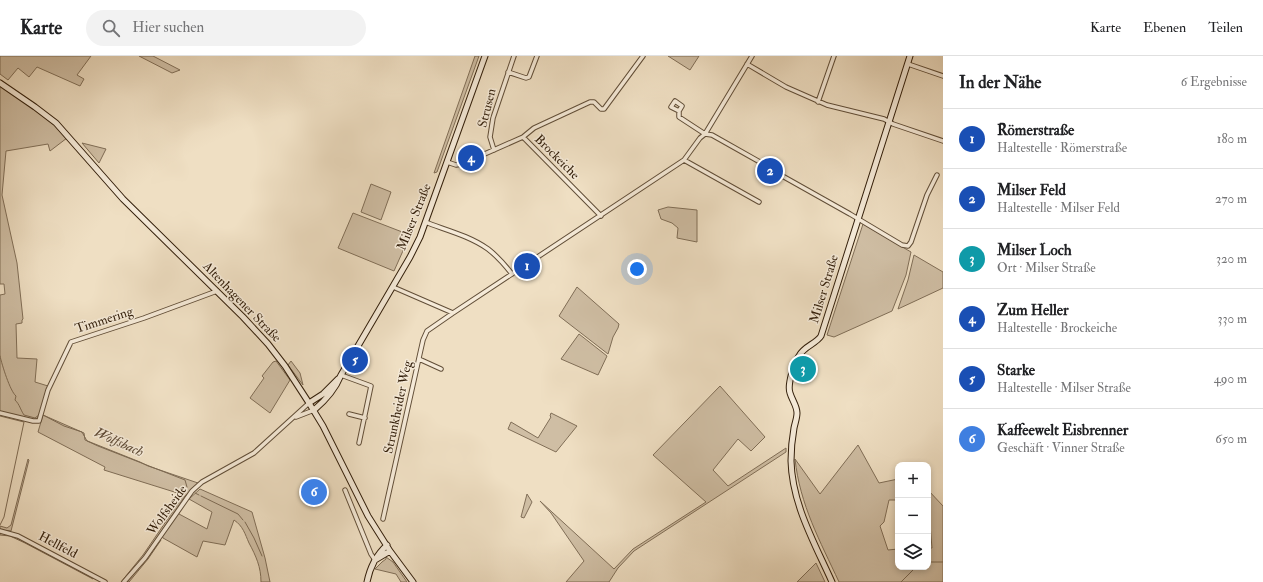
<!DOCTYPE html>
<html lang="de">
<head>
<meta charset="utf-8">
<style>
	body { margin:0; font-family:"IM FELL Double Pica",serif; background:#f2f2f2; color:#202124 }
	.controls { position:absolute; right:12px; bottom:12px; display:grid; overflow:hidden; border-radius:8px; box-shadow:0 2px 6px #0003 }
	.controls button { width:36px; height:36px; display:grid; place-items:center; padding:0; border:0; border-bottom:1px solid #e0e0e0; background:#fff; color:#202124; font:20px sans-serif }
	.you { position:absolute; left:637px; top:213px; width:14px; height:14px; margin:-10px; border:3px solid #fff; border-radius:50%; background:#1a73e8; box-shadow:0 0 0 6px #1a73e833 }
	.badge { display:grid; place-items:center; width:26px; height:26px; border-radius:50%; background:#111827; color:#fff; font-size:13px; font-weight:700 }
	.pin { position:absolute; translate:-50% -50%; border:2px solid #fff; box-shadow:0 1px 4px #0006 }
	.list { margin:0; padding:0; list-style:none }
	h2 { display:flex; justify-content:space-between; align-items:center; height:52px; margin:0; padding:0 16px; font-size:17px }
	h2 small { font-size:13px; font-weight:400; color:#757577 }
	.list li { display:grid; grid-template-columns:26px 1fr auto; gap:12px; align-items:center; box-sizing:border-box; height:60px; padding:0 16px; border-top:1px solid #e0e0e0 }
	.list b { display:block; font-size:15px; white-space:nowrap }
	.list p { margin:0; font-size:13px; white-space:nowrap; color:#757577 }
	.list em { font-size:13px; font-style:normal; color:#757577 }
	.icon { flex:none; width:22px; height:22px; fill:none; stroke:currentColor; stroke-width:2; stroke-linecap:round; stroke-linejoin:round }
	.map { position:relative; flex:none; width:943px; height:526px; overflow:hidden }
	header { display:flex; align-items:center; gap:24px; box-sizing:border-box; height:56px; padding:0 20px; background:#fff; border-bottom:1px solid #e0e0e0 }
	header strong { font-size:19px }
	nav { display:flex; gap:22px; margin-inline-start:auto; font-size:14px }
	.search { width:280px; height:36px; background:#f2f2f2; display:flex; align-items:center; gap:10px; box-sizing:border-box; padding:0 14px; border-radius:22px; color:#757577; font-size:15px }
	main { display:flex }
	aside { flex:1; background:#fff }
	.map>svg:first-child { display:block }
	.green { fill:#cfbea4; stroke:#806e57 }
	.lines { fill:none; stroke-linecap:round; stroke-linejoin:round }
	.stream { stroke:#7d6a53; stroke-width:1 }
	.street-casing { stroke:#614e38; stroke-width:5.5 }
	.secondary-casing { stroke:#321e0a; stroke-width:7 }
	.street { stroke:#f5ead8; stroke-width:3.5 }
	.secondary { stroke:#f5ead8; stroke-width:5 }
	.labels { text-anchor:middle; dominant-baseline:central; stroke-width:3; stroke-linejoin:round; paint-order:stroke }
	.street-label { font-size:13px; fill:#321e0a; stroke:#f5ead8 }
	.water-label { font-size:14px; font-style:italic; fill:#5e4a35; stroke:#f5ead8 }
</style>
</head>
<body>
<header>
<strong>Karte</strong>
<div class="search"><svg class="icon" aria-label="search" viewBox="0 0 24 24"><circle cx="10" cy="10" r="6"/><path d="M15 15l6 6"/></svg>Hier suchen</div>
<nav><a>Karte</a><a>Ebenen</a><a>Teilen</a></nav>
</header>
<main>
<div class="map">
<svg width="943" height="526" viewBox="0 0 943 526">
	<rect width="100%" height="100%" fill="#efdfc3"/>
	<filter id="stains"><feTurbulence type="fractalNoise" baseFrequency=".005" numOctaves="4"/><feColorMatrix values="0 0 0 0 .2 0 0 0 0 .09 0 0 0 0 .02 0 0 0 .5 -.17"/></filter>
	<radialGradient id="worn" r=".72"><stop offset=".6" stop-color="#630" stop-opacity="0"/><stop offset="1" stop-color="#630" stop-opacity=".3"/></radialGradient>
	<!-- green -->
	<path class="green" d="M0,0H91L77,19L84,23L80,30L37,11L29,21L18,12L8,24L0,18Z
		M139,0H153L180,14L172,17Z
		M475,0H479L437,116L434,117Z
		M668,0H699L690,14Z
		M0,30L51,65L67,82L50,95L48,88L6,95L2,139L17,207L23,263L22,264V267L16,268L17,302L37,303L35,326L48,330L39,361L34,364L0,357V239L5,238L4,228H0Z
		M82,87L106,93L99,107Z
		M371,128L391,136L381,164L361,156Z
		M668,151L697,154V186L677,182L678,172L672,167L661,163L658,154Z
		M353,157L410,179L394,215L338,192Z
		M863,168L911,196L906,219L892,255L834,281L827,279Z
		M914,199L943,216V232L898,253L908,224Z
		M577,231L619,268L618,272L613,281L608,298L559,260Z
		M579,278L607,300L598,319L561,303Z
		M276,305L290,324L270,357L250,342L264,322L262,320L273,306Z
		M291,305L300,317L303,329L288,309Z
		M720,330L765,381L751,395L738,383L713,414L728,430L786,392V396L634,495L618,512L609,526H566L584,505L551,457L540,445L614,513L633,493L706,446L653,399Z
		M551,357L577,370L556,396L508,373L511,366L538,382L551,361L550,360Z
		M43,359L84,377L85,384L140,406L148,410L198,427L185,440L144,501L123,526H121L143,499L184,439L104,414L105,411L38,376Z
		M858,389L879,427L898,423V444H889L884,466L880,470L888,494L898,493V511H928V492H932L929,457L928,454V434L943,450V526H839C820,485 800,449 795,403L820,438Z
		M28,403L29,404L11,475L0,474V470L7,472L11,469Z
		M200,433L252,456L265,502L270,526H261C261,511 256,500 249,487C245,478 243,470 234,464L225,489L203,485L197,501L163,482L162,480L178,456L179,458L207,473L212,456L189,443Z
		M527,438L532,446L524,462L521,461Z
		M0,476L14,480L94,521L93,523L25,487L10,480L0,479Z
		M159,484H161L148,503L129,526H126Z
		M386,501L393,506L407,526H401L396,518L375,513L382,506L386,503Z
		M816,507L825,526H797Z"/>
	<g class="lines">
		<!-- stream -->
		<path class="stream" d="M0,300C2,309 10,335 16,340L15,344C20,349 20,353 24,359L35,362L39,359
			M43,359L64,370L82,376L87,385L98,390L185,424L187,431
			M0,360L24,366L4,461L0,469
			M195,437L199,439
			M201,440L238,458L243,464
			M245,466L254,482L262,500
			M928,506H943
			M901,526L916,511"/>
		<defs>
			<path id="street" d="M747,8L786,31L827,49L884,63L893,68L943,85
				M908,8L943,20
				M508,16L526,22L529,21L537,0
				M818,46L834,0
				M679,55L682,50L675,45L671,51L679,55V61L705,78
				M705,78L712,79L774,114L777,117L850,158L902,189L908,190L911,186L927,139L937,119
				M523,81L601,160
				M494,94L490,81L493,62L514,0
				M684,104L759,146
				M447,106L456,109L462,108L523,81L534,72L590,46H594L601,53H604L643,0
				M425,166C446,174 470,180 488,193C497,200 505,209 512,218
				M393,231L453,257
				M419,303L441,313
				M341,319L371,330L359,387
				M0,357L33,365H39L48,334L71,286L144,262L217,235
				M349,358L365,362
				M296,361L314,354
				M345,434L371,498L375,504
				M383,463L423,284L427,275L453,257L684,104L700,82L705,78L752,0
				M0,475L18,480L105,526
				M124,526L145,502L192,435L202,426L254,397L309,347"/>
			<path id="secondary" d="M0,27L35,51L56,67L123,143L243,261L268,288L285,310L309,347L323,370L368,460L390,495L413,526
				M309,347L323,338L338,323
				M314,354C326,344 335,334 341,319L410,201L420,181L485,0
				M375,504L390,495
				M367,526C370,511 376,499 387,489
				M832,526C815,488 792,448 791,405C791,394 792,383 794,372C795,367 797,362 797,357C797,350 792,344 790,337C787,329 794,307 799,300C804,290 816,288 821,280L910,0"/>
		</defs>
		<!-- street casing -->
		<use href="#street" class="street-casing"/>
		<!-- secondary casing -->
		<use href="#secondary" class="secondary-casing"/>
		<!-- street -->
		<use href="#street" class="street"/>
		<!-- secondary -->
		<use href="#secondary" class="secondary"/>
	</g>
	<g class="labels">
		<!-- street labels -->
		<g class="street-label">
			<text transform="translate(487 52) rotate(-76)">Strusen</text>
			<text transform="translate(557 101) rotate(45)">Brockeiche</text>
			<text transform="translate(414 161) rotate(-68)">Milser Straße</text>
			<text transform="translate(824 233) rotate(-73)">Milser Straße</text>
			<text transform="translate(242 246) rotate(46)">Altenhagener Straße</text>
			<text transform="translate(104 264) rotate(-18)">Timmering</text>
			<text transform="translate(398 351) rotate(-78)">Strunkheider Weg</text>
			<text transform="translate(167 454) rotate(-54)">Wolfsheide</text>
			<text transform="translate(58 489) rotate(28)">Hellfeld</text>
		</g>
		<!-- water labels -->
		<g class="water-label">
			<text transform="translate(119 386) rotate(24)">Wolfsbach</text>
		</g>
	</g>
	<rect width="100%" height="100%" filter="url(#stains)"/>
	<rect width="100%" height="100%" fill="url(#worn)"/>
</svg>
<div class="controls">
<button>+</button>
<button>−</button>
<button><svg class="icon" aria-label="layers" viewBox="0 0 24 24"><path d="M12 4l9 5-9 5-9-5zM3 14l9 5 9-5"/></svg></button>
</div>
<div class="you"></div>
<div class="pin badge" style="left:527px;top:210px;background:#1a4fb4">1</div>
<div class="pin badge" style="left:770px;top:115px;background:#1a4fb4">2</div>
<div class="pin badge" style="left:803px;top:313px;background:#0f9aa8">3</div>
<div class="pin badge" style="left:471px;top:102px;background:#1a4fb4">4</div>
<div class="pin badge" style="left:355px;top:304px;background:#1a4fb4">5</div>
<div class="pin badge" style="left:314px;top:436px;background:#3f7fe0">6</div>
</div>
<aside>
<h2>In der Nähe<small>6 Ergebnisse</small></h2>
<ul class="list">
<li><span class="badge" style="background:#1a4fb4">1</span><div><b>Römerstraße</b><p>Haltestelle · Römerstraße</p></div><em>180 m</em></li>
<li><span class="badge" style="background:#1a4fb4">2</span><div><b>Milser Feld</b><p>Haltestelle · Milser Feld</p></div><em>270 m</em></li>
<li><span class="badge" style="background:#0f9aa8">3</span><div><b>Milser Loch</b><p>Ort · Milser Straße</p></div><em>320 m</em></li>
<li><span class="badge" style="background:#1a4fb4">4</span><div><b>Zum Heller</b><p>Haltestelle · Brockeiche</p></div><em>330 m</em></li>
<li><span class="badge" style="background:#1a4fb4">5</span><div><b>Starke</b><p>Haltestelle · Milser Straße</p></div><em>490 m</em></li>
<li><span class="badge" style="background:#3f7fe0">6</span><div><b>Kaffeewelt Eisbrenner</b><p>Geschäft · Vinner Straße</p></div><em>650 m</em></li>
</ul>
</aside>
</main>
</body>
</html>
